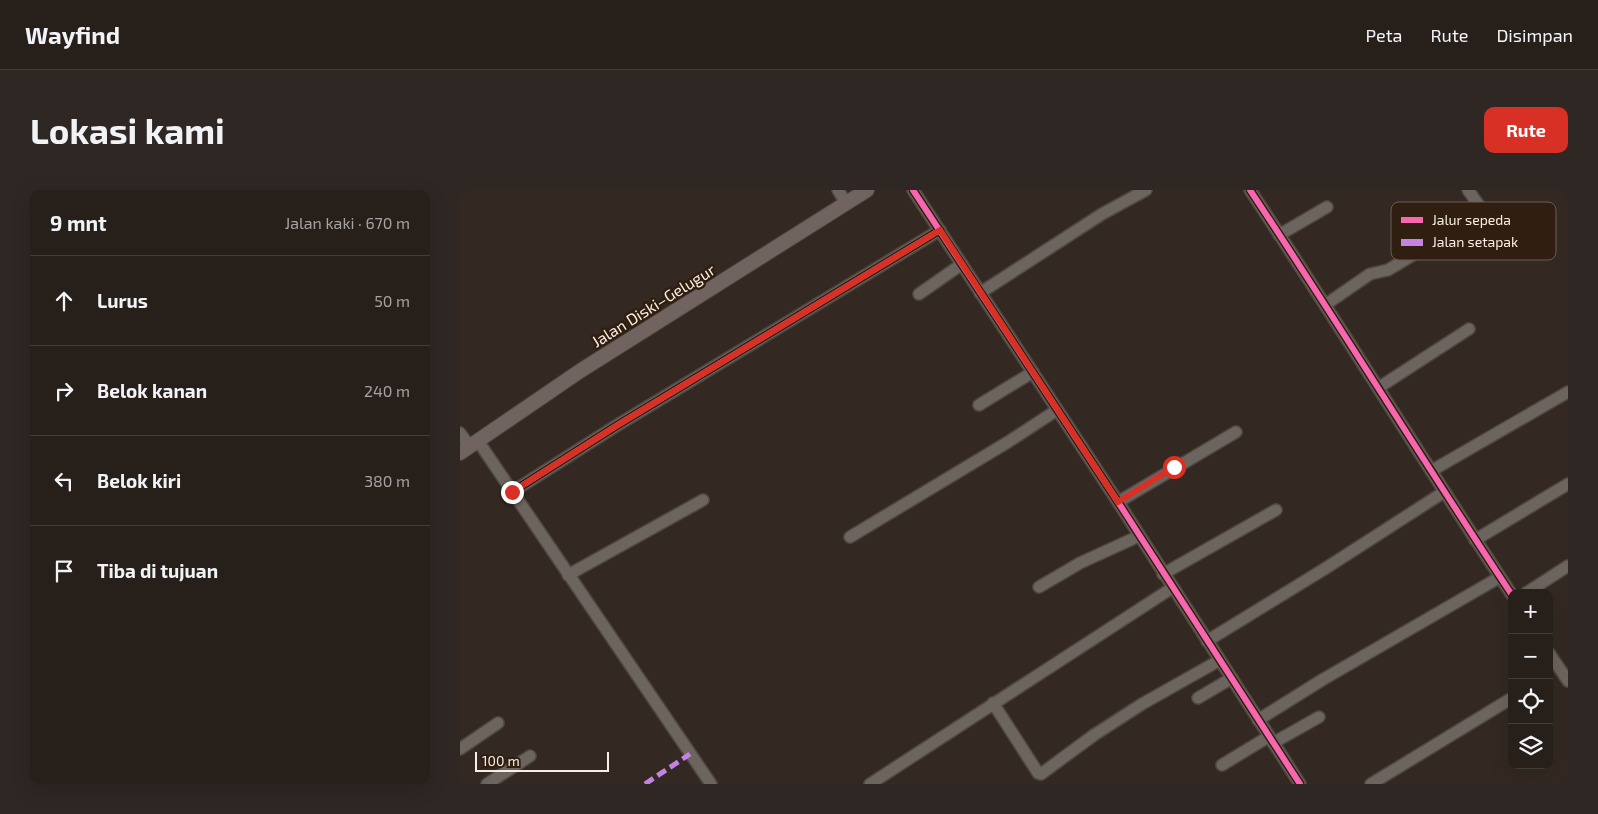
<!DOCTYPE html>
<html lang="id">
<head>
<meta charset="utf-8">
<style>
	body { margin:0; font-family:"Exo 2",sans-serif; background:#2e2723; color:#f1f3f6 }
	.controls { position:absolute; right:15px; bottom:15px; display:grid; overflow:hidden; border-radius:10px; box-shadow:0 5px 20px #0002 }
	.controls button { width:45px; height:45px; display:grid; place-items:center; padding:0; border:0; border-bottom:1px solid #423d39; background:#261f1a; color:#f1f3f6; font:25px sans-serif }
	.scale { position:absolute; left:15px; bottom:12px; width:134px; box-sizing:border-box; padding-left:5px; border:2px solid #faeee4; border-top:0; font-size:14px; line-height:18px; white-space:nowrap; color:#faeee4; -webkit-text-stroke:4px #301f10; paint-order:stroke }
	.stop { position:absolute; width:15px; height:15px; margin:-11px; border:4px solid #d93025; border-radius:50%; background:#fff }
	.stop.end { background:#d93025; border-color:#fff; box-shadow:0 1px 5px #0008 }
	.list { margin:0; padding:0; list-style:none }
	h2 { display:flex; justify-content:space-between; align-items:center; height:65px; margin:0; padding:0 20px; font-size:21px }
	h2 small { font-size:16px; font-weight:400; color:#a4a2a2 }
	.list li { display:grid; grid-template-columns:32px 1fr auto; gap:15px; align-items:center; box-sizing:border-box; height:90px; padding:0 20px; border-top:1px solid #423d39 }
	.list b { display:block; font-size:19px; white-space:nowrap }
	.list em { font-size:16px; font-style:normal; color:#a4a2a2 }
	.icon { flex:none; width:28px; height:28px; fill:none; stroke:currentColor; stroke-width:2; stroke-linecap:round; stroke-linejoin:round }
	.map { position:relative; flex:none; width:1108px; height:594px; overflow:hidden; border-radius:10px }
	header { display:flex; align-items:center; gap:30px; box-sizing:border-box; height:70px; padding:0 25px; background:#261f1a; border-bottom:1px solid #423d39 }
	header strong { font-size:24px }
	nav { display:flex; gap:28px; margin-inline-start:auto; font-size:18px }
	.intro { display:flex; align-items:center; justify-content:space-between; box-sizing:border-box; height:120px; padding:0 30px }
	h1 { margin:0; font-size:35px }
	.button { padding:12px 22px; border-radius:10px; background:#d93025; color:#fff; font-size:18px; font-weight:700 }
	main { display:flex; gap:30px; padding:0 30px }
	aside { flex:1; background:#261f1a; border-radius:10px; box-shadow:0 5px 20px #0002 }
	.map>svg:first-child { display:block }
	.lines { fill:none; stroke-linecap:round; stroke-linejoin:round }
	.minor-casing { stroke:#4f463f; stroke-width:14 }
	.major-casing { stroke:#4f463f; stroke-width:16 }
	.minor { stroke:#6c645e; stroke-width:11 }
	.major { stroke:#716460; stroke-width:14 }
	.quiet { stroke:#c483df; stroke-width:5; stroke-dasharray:10 5; stroke-linecap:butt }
	.cycleway-casing { stroke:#301f10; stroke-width:9 }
	.cycleway { stroke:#f766af; stroke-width:6 }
	.route { stroke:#d93025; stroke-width:6 }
	.labels { text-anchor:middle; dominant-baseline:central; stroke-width:5; stroke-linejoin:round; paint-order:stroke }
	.street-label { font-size:16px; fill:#faeee4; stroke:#301f10 }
	.key { fill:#301f10; stroke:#6d5d50; stroke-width:1 }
	.key-label { font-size:14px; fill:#faeee4 }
</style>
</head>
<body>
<header>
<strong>Wayfind</strong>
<nav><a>Peta</a><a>Rute</a><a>Disimpan</a></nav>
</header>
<div class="intro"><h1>Lokasi kami</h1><a class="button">Rute</a></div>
<main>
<aside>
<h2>9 mnt<small>Jalan kaki · 670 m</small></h2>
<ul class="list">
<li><svg class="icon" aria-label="ahead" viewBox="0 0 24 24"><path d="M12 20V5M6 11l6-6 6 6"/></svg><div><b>Lurus</b></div><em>50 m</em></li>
<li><svg class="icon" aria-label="right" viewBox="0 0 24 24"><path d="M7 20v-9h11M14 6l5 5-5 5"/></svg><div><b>Belok kanan</b></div><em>240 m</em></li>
<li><svg class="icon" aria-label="left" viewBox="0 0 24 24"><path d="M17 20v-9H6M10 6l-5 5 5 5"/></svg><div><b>Belok kiri</b></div><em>380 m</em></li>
<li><svg class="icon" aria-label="arrive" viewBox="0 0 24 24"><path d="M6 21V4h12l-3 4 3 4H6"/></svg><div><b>Tiba di tujuan</b></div></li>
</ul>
</aside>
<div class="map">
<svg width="1108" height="594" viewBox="0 0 1108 594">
	<rect width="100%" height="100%" fill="#332922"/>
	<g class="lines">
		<defs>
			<path id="minor" d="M378,0L386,13
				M453,0L658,312L840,594
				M790,0C879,134 963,271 1052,405
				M819,45L867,17
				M520,103L642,24L686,0
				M459,104L502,74
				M865,115L910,84L928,80L1022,23L1023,21L1008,0
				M918,198L1009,139
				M519,215L573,182
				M0,243L10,257
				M18,251L251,594
				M971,281L1108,202
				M52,302L156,236L480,40
				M658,312L776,242
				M390,347L548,252L597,220
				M1015,350L1108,294
				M703,384L816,320
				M108,385L243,310
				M579,397L620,373L679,346
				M1066,403L1108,376
				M747,451L866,378L984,302
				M1089,463L1108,491
				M738,508L772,488
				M533,513L578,583L581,584L634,545L682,514L760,470
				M798,530L862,490L1040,387
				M813,553L859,527
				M0,559L38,533
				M762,575L808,547
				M27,594L70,566
				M410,594L712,398
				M911,594L1052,508"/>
			<path id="major" d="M0,263L120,181L407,0"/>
		</defs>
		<!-- minor casing -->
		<use href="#minor" class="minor-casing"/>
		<!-- major casing -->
		<use href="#major" class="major-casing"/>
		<!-- minor -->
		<use href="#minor" class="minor"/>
		<!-- major -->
		<use href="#major" class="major"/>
		<!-- quiet -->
		<path class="quiet" d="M185,594L230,564"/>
		<defs>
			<path id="cycleway" d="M453,0L658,312L840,594
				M790,0C879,134 963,271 1052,405
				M52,302L156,236L480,40"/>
		</defs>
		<!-- cycleway casing -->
		<use href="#cycleway" class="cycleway-casing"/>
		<!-- cycleway -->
		<use href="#cycleway" class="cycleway"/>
	</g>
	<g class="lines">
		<!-- route -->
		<path class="route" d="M52,302L156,236L480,40L658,312L714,277"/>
	</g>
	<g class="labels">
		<!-- street labels -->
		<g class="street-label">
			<text transform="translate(193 115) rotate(-32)">Jalan Diski–Gelugur</text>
		</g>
	</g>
	<!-- legend -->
	<rect x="931" y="12" width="165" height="58" rx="8" class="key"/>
	<rect x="941" y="27" width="22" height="6" fill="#f766af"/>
	<rect x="941" y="49" width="22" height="7" fill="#c483df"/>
	<g class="key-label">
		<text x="972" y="35">Jalur sepeda</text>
		<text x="972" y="57">Jalan setapak</text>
	</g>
</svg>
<div class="controls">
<button>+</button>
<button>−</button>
<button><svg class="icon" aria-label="locate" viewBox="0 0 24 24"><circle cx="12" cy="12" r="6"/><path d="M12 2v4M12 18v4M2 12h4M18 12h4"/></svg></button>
<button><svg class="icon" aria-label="layers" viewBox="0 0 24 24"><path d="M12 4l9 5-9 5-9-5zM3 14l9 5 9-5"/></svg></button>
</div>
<div class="scale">100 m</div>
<div class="stop" style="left:714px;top:277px"></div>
<div class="stop end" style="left:52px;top:302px"></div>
</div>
</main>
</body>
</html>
